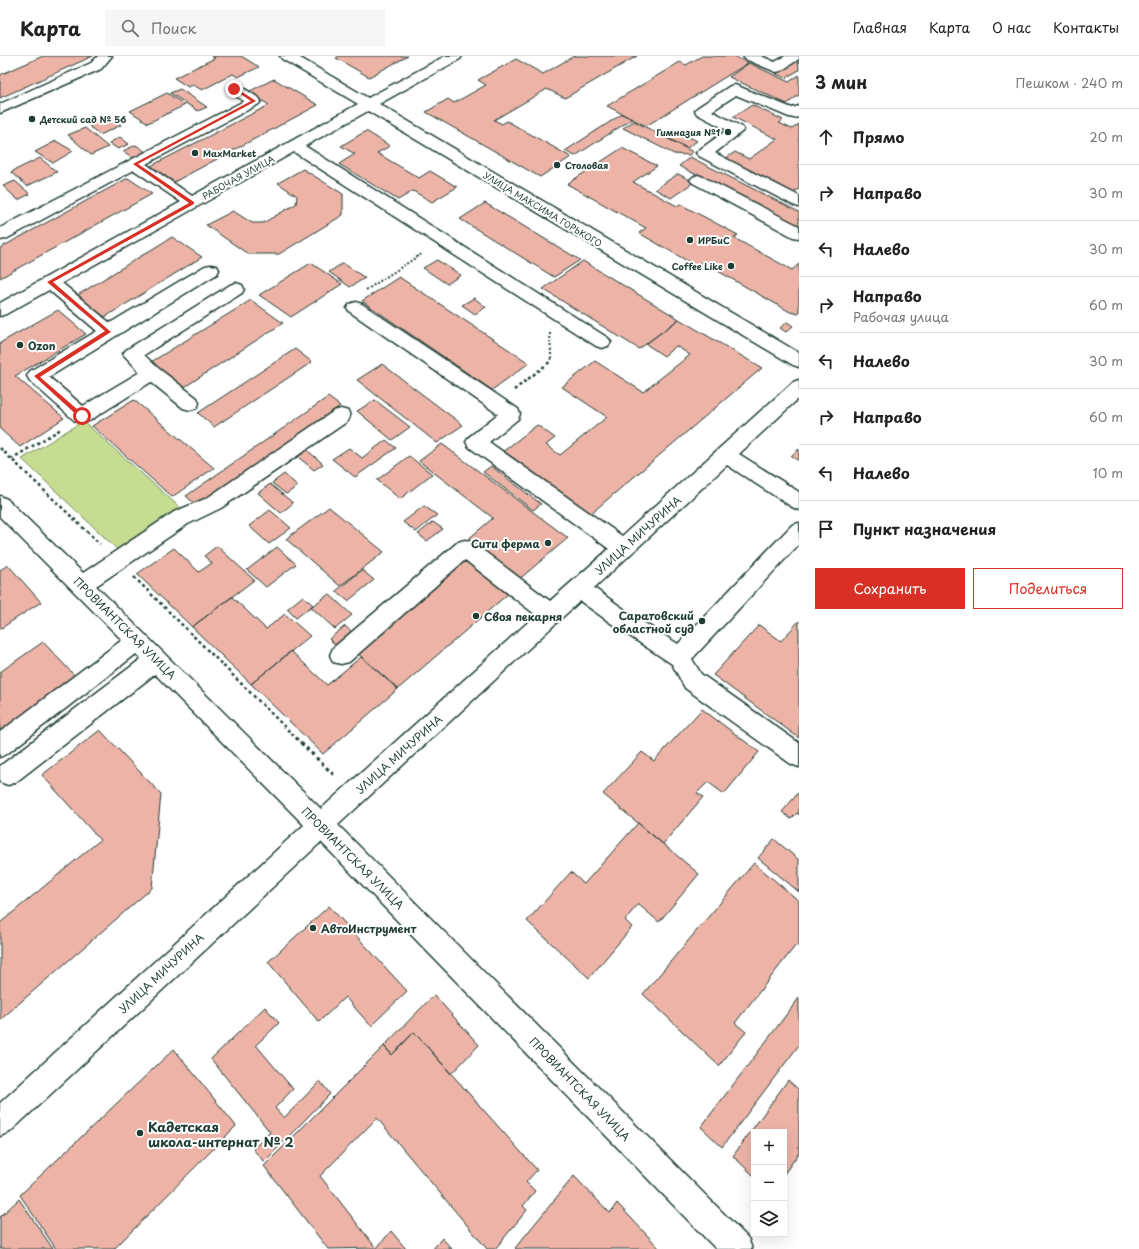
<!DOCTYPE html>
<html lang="ru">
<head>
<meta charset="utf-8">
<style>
	body { margin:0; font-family:"Playpen Sans",sans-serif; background:#f6f6f6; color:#222 }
	.controls { position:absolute; right:12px; bottom:12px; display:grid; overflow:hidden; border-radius:0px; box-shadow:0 4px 16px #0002 }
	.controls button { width:36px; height:36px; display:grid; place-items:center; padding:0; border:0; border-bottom:1px solid #e0e0e0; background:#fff; color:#222; font:20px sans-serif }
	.stop { position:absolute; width:12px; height:12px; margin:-9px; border:3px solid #d93025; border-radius:50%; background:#fff }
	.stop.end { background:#d93025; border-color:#fff; box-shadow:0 1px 4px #0008 }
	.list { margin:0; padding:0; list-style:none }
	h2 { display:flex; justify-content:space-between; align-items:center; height:52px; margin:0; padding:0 16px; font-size:17px }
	h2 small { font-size:13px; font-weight:400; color:#767676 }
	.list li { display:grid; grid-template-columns:26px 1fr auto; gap:12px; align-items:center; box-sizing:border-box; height:56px; padding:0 16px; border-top:1px solid #e0e0e0 }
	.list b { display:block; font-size:15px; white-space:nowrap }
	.list p { margin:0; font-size:13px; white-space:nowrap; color:#767676 }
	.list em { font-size:13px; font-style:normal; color:#767676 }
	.actions { display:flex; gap:8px; padding:12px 16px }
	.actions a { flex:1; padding:9px 0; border:1px solid #d93025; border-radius:0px; text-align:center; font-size:14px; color:#d93025 }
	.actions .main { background:#d93025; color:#fff }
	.icon { flex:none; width:22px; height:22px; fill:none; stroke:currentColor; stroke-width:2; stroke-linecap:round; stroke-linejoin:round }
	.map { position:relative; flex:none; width:799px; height:1193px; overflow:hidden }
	header { display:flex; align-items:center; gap:24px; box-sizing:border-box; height:56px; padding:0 20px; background:#fff; border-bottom:1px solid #e0e0e0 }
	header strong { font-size:19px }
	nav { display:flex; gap:22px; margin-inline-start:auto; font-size:14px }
	.search { width:280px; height:36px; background:#f6f6f6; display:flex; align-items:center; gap:10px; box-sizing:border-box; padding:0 14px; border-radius:0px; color:#767676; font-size:15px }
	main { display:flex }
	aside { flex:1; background:#fff }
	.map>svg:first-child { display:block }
	.green { fill:#c6dc91; stroke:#728c62 }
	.building { fill:#edb3a7; stroke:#1f3d34 }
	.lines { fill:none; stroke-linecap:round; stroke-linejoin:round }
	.minor-casing { stroke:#1f3d34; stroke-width:3 }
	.path-far2 { stroke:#1f3d34; stroke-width:2; stroke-dasharray:2 2; stroke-linecap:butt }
	.path-far1 { stroke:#1f3d34; stroke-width:2.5; stroke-dasharray:3 3; stroke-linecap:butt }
	.path { stroke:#1f3d34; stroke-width:3; stroke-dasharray:3.5 3.5; stroke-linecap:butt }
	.minor { fill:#fff; fill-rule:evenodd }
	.route { fill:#d93025 }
	.poi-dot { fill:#1f3d34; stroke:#fff; stroke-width:1.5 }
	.labels { text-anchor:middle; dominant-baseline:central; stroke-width:4; stroke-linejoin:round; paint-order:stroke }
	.far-poi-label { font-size:9px; font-weight:bold; fill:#1f3d34; stroke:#fff; text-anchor:start }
	.far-street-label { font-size:9px; fill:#1f3d34; stroke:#fff }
	.poi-label { font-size:11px; font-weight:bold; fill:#1f3d34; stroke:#fff; text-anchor:start }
	.street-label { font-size:11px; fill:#1f3d34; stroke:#fff }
	.near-poi-label { font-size:13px; font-weight:bold; fill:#1f3d34; stroke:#fff; text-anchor:start }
</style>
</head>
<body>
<header>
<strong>Карта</strong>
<div class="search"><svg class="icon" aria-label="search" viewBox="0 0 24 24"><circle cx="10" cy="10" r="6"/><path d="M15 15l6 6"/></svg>Поиск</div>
<nav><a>Главная</a><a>Карта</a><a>О нас</a><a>Контакты</a></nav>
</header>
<main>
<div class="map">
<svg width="799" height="1193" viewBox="0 0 799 1193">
	<rect width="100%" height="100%" fill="#fff"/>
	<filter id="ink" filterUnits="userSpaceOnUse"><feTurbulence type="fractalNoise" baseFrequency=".025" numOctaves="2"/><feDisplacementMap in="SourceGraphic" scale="8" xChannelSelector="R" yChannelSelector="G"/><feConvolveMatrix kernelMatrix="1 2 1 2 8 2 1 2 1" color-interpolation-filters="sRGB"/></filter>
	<g filter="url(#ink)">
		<!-- green -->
		<path class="green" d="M83,365L184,455L122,498L22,403Z"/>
		<!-- building -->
		<path class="building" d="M43,0H93L0,42V19Z
			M211,0H241L259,11L238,21L233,18L202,34L193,29L188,31L174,22L215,2Z
			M339,0H408L369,21L336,2Z
			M574,0H637L565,42L547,33L494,64L502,68L507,65L571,101L540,121L426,56L448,43L454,47L486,29L478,24L516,3L543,18Z
			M702,0H734L748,7L646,70L607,50L680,6L686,9Z
			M798,3L799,14L786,22L776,18Z
			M749,7L789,26L799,19V39L787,48L729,21Z
			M274,23L318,49L174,126L151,110L269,49L248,36Z
			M180,33L207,51L198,55L170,37Z
			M167,37L185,49L148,67L130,55Z
			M752,49L783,64L779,67L792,73L799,68V133L793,137L726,102L735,96L749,103L777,83L733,61Z
			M622,58L632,63L575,100L565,95Z
			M110,61L121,69L100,79L89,70Z
			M634,65L693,96L689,99L674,98L623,72Z
			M85,72L108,91L91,99L68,79Z
			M676,74L697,85L687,92L666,81Z
			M366,75L390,90L377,97L419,122L430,115L457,131L432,146L413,135L398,144L339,108L355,98L341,90Z
			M120,81L129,88L118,93L109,87Z
			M56,85L73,95L53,107L35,96Z
			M136,89L146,96L133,102L123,95Z
			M622,92L657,110L633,126L677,150L680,148L738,179L734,182L792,214L799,208V258L790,256L702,206L696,210L639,177L646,172L567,128Z
			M690,101L799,156V171L679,110Z
			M40,102L57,116L27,130L11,116Z
			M303,113L343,138V159L279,198H248L206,169L233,155L252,167H263L296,148L297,140L278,127Z
			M678,118L694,126L671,142L655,133Z
			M128,122L152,138L0,222V192Z
			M15,125L30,138L18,144L3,130Z
			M485,147L580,204L554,221L460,163Z
			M172,181L202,201L105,261L76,240Z
			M437,204L461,219L447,228L423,212Z
			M583,205L679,263L639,293L543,233Z
			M311,207L342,228L291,261L259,239Z
			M343,207L365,222L350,231L329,216Z
			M399,221L529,307L492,334L362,245Z
			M474,242L486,251L475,258L462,249Z
			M251,244L283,267L183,332L151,306Z
			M58,254L86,278L15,320L64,362L20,391L0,373V287Z
			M679,263L762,312L588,460L501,397L537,369L555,382L546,389L560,399L607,361L562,331L595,305L643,336L690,299L676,290L664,300L646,288Z
			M787,266L793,270L786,276L780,272Z
			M295,293L312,306L214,371L198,357Z
			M382,308L463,369L437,387L357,324Z
			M328,341L340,350L197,450L186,440Z
			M134,344L214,412L172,441L92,370Z
			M375,344L410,371L392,384L357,355Z
			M386,384L396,392L355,421L332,403L349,392L362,402Z
			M442,388L568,482L517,525L466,485L493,462L419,405Z
			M799,393V405L791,400Z
			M307,394L323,408L314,414L298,401Z
			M409,400L432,418L400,443L377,424Z
			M491,410L541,448L533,454L483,416Z
			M284,418L298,430L286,438L272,427Z
			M270,428L293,447L281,457L258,437Z
			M424,450L437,459L416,476L403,466Z
			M329,451L384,496L340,530L286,483Z
			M270,454L291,472L269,488L249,470Z
			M433,466L443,473L427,485L418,478Z
			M217,490L254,524L192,571L137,518L174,492L199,516L212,507L204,500Z
			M277,491L296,508L266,531L247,514Z
			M465,502L509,537L398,633L354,594Z
			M8,509L41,546L0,573V514Z
			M362,514L374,524L348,545L336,535Z
			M329,538L352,559L335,573L311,551Z
			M303,540L313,549L296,562L287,553Z
			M232,541L266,573L285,558L310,580L251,628L192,571Z
			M799,565V682L713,619L759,569L781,585Z
			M345,570L355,579L339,592L329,583Z
			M43,586L75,620L0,675V616Z
			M291,595L327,629L361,601L398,633L323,698L251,628Z
			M702,653L759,696L724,738L708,726L697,737L703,741L663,788L603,738L642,696L654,705Z
			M100,674L161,738L152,832L0,964V867L100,784L42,719Z
			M799,736V759L797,757L791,763L782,756Z
			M638,767L699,818L659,866L638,848L625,864L632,871L589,922L527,865L571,816L584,828Z
			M774,783L799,804V836L758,802Z
			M754,807L799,845V891L796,889L735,967L746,976L719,1010L643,938Z
			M329,850L407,935L371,970L345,941L319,966L268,906Z
			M434,939L479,989L451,1018L414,976L392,999L384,990Z
			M799,942V989L722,1091L701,1071Z
			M265,951L279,967L256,989L293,1033L275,1052L284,1062L320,1025L330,1038L264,1106L253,1093L270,1076L211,1003Z
			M414,976L537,1114L526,1126L535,1135L523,1150L527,1154L495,1193H487L377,1062L320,1120L376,1192L328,1193L264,1110L384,990L392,999Z
			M174,993L236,1070L114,1193H56L20,1139Z
			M788,1024L799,1034V1097L784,1118V1076H754V1120L733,1100Z
			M574,1120L610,1157L617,1147L660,1193H516L515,1192Z
			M19,1143L53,1193H0V1161Z
			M391,1175L406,1193H376Z
			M442,1182L452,1193H433Z"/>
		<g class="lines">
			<defs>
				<path id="minor" d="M98,0H112L101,13L0,57V48L91,7Z
					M280,0H297L368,42L445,0H462L460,3L379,48L799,297V311L793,309L368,55L305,90L608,282L611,286L608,290L602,292L596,290L294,96L62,227L110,267L205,210L211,209L217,210L219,214L217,218L49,321L83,350L140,316L123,298L126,294L230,229L236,227L242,229L244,233L242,237L144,299L158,312L197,342L199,347L197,352L190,354L183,352L151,326L89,365L82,367L75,365L30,325L27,320L30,315L97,275L49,234L6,258L0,260V247L181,146L134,114L6,183L0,184V172L244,45L229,36L227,33L229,30C240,27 250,37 259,42L261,45L259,48L146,108L192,140L358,48L282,3Z
					M743,0H761L775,6L785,0H799V3L781,15L776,16L745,3Z
					M735,29L792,52L799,50V61L794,62L789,61L736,39L712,55L742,71L744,74L715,97L799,140V151L793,149L699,100L696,97L699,94L727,74L697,58L695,55L697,52L730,30Z
					M698,119L703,121L799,170V182L793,181L693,127L690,124L693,121Z
					M356,246L362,248L518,353L520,358L518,363L489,386L622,480L793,326L799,324V342L739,398L799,436V454L792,451L727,409L594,532L638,563L678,588L792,469L799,467V488L692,603L701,618L799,687V711L791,708L685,632L672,608L622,575L580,545L338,769L748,1182L752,1193H716L321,786L10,1076L0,1080V1047L304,769L155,618L16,726L8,729L0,726V710L141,603L136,598L8,697L0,701V676L122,584L0,461V440L7,443L83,517L174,456L207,442L334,355L341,353L348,355L350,360L348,365L221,452L188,468L96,530L321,753L536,559L465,504L349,606L341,608L333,606L330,599L333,592L458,486L465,484L472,486L550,545L609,493L469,391L466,386L469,381L498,358L350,256L347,252L350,248Z"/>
			</defs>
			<!-- minor casing -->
			<use href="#minor" class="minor-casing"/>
			<!-- path-far2 -->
			<path class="path-far2" d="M366,234L423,197
				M550,277L551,299"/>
			<!-- path-far1 -->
			<path class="path-far1" d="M514,334L551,305V298
				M0,392L100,488
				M11,403L61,373
				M134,521L302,688"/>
			<!-- path -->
			<path class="path" d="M301,687L335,720"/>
			<!-- minor -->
			<use href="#minor" class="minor"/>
		</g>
	</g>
	<!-- route -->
	<path class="route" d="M233,32H236L256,45L138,108L194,146V148L53,226L111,276L40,321L85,360L80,362L34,320L105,275L47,226L189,147L133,108L251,45L233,33Z"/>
	<!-- markers -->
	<g class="poi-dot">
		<circle cx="32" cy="63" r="4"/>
		<circle cx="728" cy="76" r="4"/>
		<circle cx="195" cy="97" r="4"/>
		<circle cx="557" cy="109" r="4"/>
		<circle cx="690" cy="184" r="4"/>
		<circle cx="731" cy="210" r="4"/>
		<circle cx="20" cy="289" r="4"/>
		<circle cx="548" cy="487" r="4"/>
		<circle cx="476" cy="560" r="4"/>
		<circle cx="702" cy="565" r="4"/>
		<circle cx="313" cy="872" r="4"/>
		<circle cx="140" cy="1077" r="4"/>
	</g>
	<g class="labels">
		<!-- far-poi labels -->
		<g class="far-poi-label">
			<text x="40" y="63">Детский сад № 56</text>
			<text x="720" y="76" text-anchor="end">Гимназия №1</text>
			<text x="203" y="97">MaxMarket</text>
			<text x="565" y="109">Столовая</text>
			<text x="698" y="184">ИРБиС</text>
			<text x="723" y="210" text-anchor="end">Coffee Like</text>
		</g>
		<!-- far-street labels -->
		<g class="far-street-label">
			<text transform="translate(238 121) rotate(-29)">РАБОЧАЯ УЛИЦА</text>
			<text transform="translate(543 153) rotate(31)">УЛИЦА МАКСИМА ГОРЬКОГО</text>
		</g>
		<!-- poi labels -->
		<g class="poi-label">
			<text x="28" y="289">Ozon</text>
			<text x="540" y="487" text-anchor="end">Сити ферма</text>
			<text x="694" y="559" text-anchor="end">Саратовский<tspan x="694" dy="13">областной суд</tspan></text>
			<text x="484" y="560">Своя пекарня</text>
			<text x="321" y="872">АвтоИнструмент</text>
		</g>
		<!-- street labels -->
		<g class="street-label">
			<text transform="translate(638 479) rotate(-42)">УЛИЦА МИЧУРИНА</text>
			<text transform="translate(125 572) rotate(45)">ПРОВИАНТСКАЯ УЛИЦА</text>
			<text transform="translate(399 698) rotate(-42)">УЛИЦА МИЧУРИНА</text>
			<text transform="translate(353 802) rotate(45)">ПРОВИАНТСКАЯ УЛИЦА</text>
			<text transform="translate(161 917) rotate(-43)">УЛИЦА МИЧУРИНА</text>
			<text transform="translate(580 1033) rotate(46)">ПРОВИАНТСКАЯ УЛИЦА</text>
		</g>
		<!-- near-poi labels -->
		<g class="near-poi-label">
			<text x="148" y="1070">Кадетская<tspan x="148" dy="15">школа-интернат № 2</tspan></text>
		</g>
	</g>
</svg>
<div class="controls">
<button>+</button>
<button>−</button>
<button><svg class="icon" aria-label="layers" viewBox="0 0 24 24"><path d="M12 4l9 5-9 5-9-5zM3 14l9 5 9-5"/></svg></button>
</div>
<div class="stop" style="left:82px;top:360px"></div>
<div class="stop end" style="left:234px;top:33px"></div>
</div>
<aside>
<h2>3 мин<small>Пешком · 240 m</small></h2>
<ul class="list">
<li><svg class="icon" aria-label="ahead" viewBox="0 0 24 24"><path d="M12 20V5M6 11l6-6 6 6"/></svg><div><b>Прямо</b></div><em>20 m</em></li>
<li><svg class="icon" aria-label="right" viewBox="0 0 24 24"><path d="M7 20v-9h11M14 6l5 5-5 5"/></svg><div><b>Направо</b></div><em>30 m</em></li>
<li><svg class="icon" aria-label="left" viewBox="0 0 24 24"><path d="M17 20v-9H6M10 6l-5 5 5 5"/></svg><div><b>Налево</b></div><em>30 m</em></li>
<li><svg class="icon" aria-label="right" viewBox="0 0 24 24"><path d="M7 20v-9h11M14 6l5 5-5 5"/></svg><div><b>Направо</b><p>Рабочая улица</p></div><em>60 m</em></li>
<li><svg class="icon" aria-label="left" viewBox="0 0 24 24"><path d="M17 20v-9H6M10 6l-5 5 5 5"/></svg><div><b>Налево</b></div><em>30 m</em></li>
<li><svg class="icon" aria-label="right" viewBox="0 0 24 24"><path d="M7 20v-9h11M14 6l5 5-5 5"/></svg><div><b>Направо</b></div><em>60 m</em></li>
<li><svg class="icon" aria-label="left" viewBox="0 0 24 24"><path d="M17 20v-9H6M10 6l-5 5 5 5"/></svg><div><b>Налево</b></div><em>10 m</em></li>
<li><svg class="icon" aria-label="arrive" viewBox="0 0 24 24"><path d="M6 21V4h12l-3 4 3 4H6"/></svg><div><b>Пункт назначения</b></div></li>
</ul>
<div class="actions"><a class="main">Сохранить</a><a>Поделиться</a></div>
</aside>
</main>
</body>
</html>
